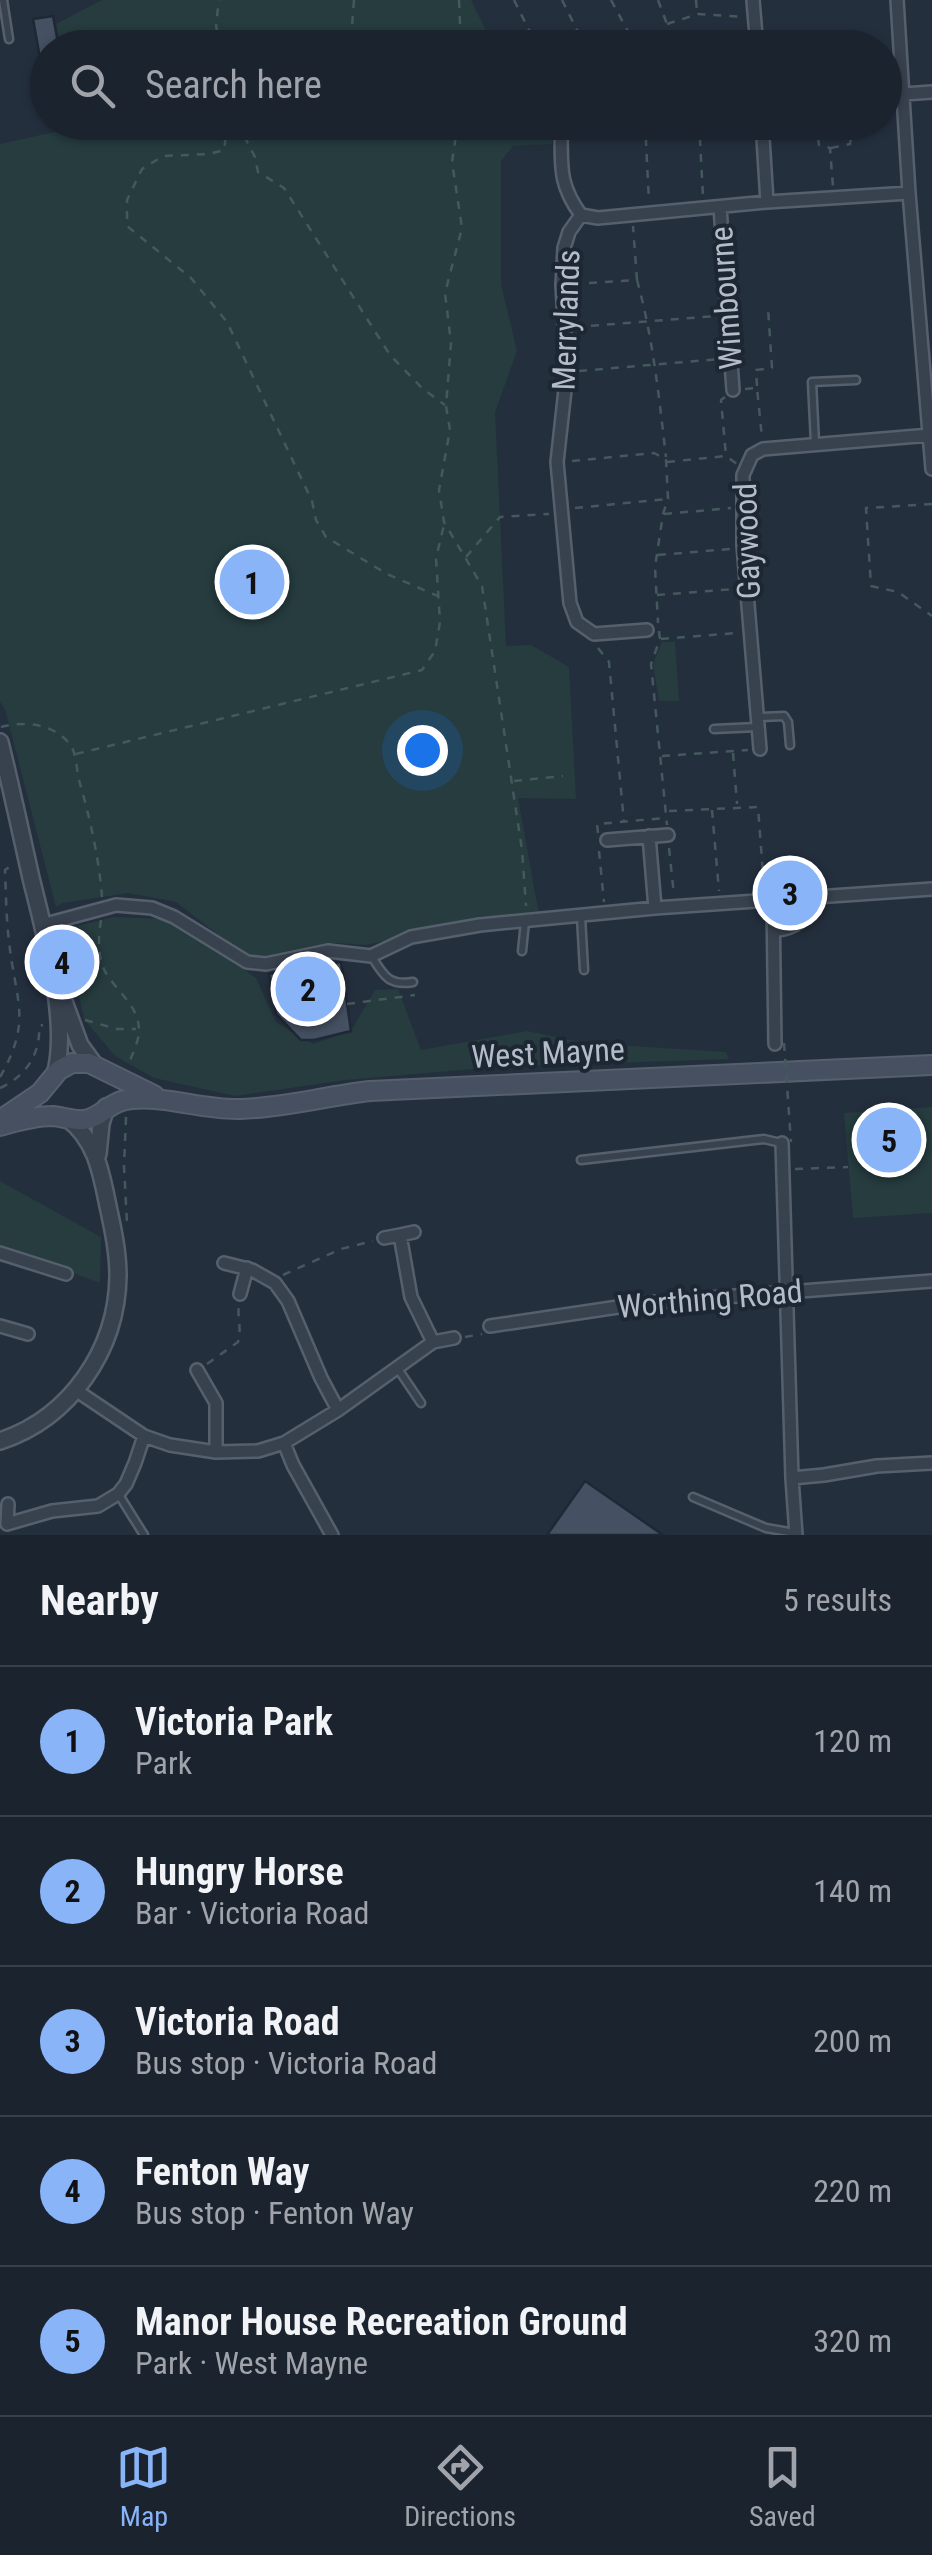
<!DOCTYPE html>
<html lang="en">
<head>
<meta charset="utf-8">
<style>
	body { margin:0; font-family:"Roboto Condensed",sans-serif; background:#242b36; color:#f1f3f6 }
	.you { position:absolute; left:422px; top:750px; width:35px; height:35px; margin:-25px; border:8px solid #fff; border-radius:50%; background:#1a73e8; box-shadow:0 0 0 15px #1a73e833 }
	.badge { display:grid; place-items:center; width:65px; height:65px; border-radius:50%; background:#8ab4f8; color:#111; font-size:32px; font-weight:700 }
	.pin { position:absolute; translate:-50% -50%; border:5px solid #fff; box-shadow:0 2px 10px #0006 }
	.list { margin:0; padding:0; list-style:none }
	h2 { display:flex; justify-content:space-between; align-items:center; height:130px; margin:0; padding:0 40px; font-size:42px }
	h2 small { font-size:32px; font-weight:400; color:#a0a4aa }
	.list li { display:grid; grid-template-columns:65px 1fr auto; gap:30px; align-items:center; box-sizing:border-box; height:150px; padding:0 40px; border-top:2px solid #39404a }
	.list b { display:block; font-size:38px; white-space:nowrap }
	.list p { margin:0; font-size:32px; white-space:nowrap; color:#a0a4aa }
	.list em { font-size:32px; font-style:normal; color:#a0a4aa }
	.icon { flex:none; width:55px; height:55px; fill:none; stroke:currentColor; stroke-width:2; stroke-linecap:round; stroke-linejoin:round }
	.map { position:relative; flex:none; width:932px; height:1535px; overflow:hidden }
	.search { position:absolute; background:#1b232e; box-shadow:0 2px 8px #0004; left:30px; right:30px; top:30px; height:110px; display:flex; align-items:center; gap:25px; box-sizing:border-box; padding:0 35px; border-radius:55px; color:#a0a4aa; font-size:38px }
	.sheet { height:880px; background:#1b232e }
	nav { display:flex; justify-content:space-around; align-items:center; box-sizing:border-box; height:140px; border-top:2px solid #39404a; background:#1b232e; font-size:28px; color:#a0a4aa }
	nav a { display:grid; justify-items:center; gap:5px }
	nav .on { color:#8ab4f8 }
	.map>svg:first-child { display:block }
	.green { fill:#263c3f }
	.building { fill:#455162; stroke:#1f2835; stroke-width:2.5 }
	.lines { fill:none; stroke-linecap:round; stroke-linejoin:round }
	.service-casing { stroke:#565f6c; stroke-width:11 }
	.minor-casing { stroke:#565f6c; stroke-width:16 }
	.tertiary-casing { stroke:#565f6c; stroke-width:20 }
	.secondary-casing { stroke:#565f6c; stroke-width:22 }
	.path { stroke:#44595c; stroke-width:2.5; stroke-dasharray:8 8; stroke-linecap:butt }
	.service { stroke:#38414e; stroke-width:6 }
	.minor { stroke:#38414e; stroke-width:11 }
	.tertiary { stroke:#38414e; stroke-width:15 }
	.secondary { stroke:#465061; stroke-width:18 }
	.path-bridge { stroke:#44595c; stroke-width:2.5; stroke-dasharray:8 8; stroke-linecap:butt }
	.labels { text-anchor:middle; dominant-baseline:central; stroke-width:8; stroke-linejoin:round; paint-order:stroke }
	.street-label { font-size:32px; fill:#b4bcc9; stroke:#1d2633 }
</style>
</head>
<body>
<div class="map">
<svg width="932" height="1535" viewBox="0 0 932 1535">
	<rect width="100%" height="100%" fill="#242f3e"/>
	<!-- green -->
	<path class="green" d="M102,0H471L494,47H60L56,24Z
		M73,122L552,123V144L513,146L501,161V284L517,351L495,412L506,646L531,645L569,667L576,799L518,798L539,915L400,937L366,945L335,943L259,958L244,955L176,902L128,893L63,903L56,907L5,709L0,702V144L73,128Z
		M662,642H675L679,701H659L653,664Z
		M114,917L169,919L204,941L256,978L276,1022L313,1044L351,1031L375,990L398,989L421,1050L527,1031L585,1043L726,1052L729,1059L497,1067L345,1080L235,1096L154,1078L115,1056L84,1019L65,929Z
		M932,1107V1213L853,1218L844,1113Z
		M0,1181L101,1237L100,1283L0,1245Z"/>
	<!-- building -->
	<path class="building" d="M53,16L59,48H48V69H42L33,19Z
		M341,962L351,1031L314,1040H301L276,1014L269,974Z
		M585,1481L663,1535H547Z"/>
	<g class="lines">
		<defs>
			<path id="service" d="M3,0L9,39
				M815,443L812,382L856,380
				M759,717L784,716L788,722L790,745
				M714,729L757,727
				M581,917L584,970
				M775,933C802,930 805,920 818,898
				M522,951L525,922
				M372,957C384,976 389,986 413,982
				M581,1160L764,1139L781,1143
				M398,1369L421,1403
				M119,1495L144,1535
				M693,1497L766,1528L795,1533"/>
			<path id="minor" d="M753,0L757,48
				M897,0L909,193L932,469
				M904,94L932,92
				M564,122L561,125C562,164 557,182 581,215
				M762,122L767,202
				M720,207L733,390
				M647,630L594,634L577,622L570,603L557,462L567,372L562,285L564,248L569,232L581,215L598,218L767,202L909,193
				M760,749L743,545V475L752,455L763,449L930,435
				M649,836L655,908
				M607,840L668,835
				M773,901L775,1044
				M42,925L116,905L152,908L174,917L247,962L266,964L328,951L371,956L411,937L480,925L655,908L932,889
				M782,1143L792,1478L796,1535
				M414,1232L400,1235L411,1297L433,1342
				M384,1238L400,1235
				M0,1253L66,1274
				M224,1263L252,1270L275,1283L288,1301L321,1378L338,1410
				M240,1294L247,1268
				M0,1326L28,1334
				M490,1326L645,1303L932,1281
				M197,1370L216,1403V1452
				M77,1391L144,1436L170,1445L216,1452L258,1451L284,1443L338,1410L433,1342L454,1338
				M284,1443L293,1465L332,1535
				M792,1478L824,1475L877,1466L932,1463
				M8,1504L7,1524L52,1511L98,1506L118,1494L126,1484L135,1463L144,1436"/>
			<path id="tertiary" d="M0,742C11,787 21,833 31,878C44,931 70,1023 55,1075
				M62,996L80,1045L96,1067
				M98,1154L101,1124L106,1107
				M0,1441C70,1418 117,1350 118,1276C118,1252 113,1229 108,1206C101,1172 96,1140 67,1118"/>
			<path id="secondary" d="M0,1120L40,1093L59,1070L72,1063H89L154,1095
				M0,1126C17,1121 35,1116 53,1116C63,1117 74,1121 84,1120C102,1118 108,1101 132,1099C168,1096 203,1110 240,1109C283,1108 326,1096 370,1091L932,1065"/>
		</defs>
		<!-- service casing -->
		<use href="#service" class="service-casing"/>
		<!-- minor casing -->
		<use href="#minor" class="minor-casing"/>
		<!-- tertiary casing -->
		<use href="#tertiary" class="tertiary-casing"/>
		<!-- secondary casing -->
		<use href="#secondary" class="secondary-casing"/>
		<!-- path -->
		<path class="path" d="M354,0L352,27L366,48
			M459,0L461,48
			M514,0L538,48
			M562,0L586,48
			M611,0L637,48
			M658,0L676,48
			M696,0L697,12
			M667,24L698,14L744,17
			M219,48L216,24L219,0
			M228,122L224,150L209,154L163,156L142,169L127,200V226L191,278L227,322L312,501L316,520L326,537L387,574L440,597
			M237,122L255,157L258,172L284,188L390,355L423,389L445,405
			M458,122L452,162L462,228L445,293L451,343L446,406L450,430L439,490L444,522L482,586L522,850L526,906
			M645,122L649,202
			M699,122L703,196
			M816,122L819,145L830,148L833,187
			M831,148L850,144L853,125L860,122
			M637,280C653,338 659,397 666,457
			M573,284L637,280L633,226
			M575,327L716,316
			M579,371L720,359
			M757,386L756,370L772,368L768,308
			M745,389L757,388L762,438
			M725,397L721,400L726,456
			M572,461L654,453L666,459L668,499L663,514L655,567L658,623
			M667,462L726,456L737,464
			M932,504L866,508L871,586L898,592L932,616
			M575,508L667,499
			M664,514L731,508
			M658,555L730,549
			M466,557L500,517L549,514
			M657,595L734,589
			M659,631L660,639L651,664L667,825
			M661,639L737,633
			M598,648L609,662L624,822
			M1,727C24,721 51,723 68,742C77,751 76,768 79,780C90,818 99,858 102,897
			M733,753L737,804
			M76,754L422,670L435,651L440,622L436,558L444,525
			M662,756L748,750
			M514,781L563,776
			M712,810L719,891
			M669,811L758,807L764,888
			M598,833L597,824L665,818
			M669,848L674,895
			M599,851L604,902
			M101,920C98,938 97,961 108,976C120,995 140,1007 139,1033C138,1043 132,1054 129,1064
			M347,1004L415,995
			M85,1020L117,1029H136
			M0,1077C33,1020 15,1000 9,941C6,917 6,893 5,870L14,864
			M0,1088C25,1077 41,1054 39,1026L43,1025
			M126,1117L124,1166L127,1223
			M795,1169L848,1167
			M283,1275L341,1249L373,1241
			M465,1337L482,1334
			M207,1364L238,1342C242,1326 237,1320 239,1304"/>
		<!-- service -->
		<use href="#service" class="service"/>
		<!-- minor -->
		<use href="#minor" class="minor"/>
		<!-- tertiary -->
		<use href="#tertiary" class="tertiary"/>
		<!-- secondary -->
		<use href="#secondary" class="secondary"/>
		<!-- path-bridge -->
		<path class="path-bridge" d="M784,1043L791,1142"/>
	</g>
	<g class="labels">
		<!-- street labels -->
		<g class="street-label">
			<text transform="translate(726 298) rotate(-94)">Wimbourne</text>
			<text transform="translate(566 320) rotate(-88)">Merrylands</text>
			<text transform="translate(747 541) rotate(-92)">Gaywood</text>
			<text transform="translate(548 1053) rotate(-3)">West Mayne</text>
			<text transform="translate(710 1299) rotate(-5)">Worthing Road</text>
		</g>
	</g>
</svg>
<div class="you"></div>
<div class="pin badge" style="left:252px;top:582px">1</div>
<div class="pin badge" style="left:308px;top:989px">2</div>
<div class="pin badge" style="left:790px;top:893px">3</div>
<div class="pin badge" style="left:62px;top:962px">4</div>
<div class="pin badge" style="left:889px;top:1140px">5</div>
<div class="search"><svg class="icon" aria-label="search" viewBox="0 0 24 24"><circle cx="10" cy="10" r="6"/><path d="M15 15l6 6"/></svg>Search here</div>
</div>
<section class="sheet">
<h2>Nearby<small>5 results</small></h2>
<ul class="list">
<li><span class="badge">1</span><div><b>Victoria Park</b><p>Park</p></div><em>120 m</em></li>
<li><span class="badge">2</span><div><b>Hungry Horse</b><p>Bar · Victoria Road</p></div><em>140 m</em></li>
<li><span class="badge">3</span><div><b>Victoria Road</b><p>Bus stop · Victoria Road</p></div><em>200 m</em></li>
<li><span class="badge">4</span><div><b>Fenton Way</b><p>Bus stop · Fenton Way</p></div><em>220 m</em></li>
<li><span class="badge">5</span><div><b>Manor House Recreation Ground</b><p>Park · West Mayne</p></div><em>320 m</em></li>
</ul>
</section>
<nav>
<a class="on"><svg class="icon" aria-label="map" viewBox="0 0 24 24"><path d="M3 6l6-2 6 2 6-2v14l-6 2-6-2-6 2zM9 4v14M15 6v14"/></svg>Map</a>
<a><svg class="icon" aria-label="directions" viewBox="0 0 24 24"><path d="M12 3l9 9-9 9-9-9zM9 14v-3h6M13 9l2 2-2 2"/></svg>Directions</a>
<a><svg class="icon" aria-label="saved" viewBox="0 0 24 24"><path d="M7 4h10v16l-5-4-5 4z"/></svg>Saved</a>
</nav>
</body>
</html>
